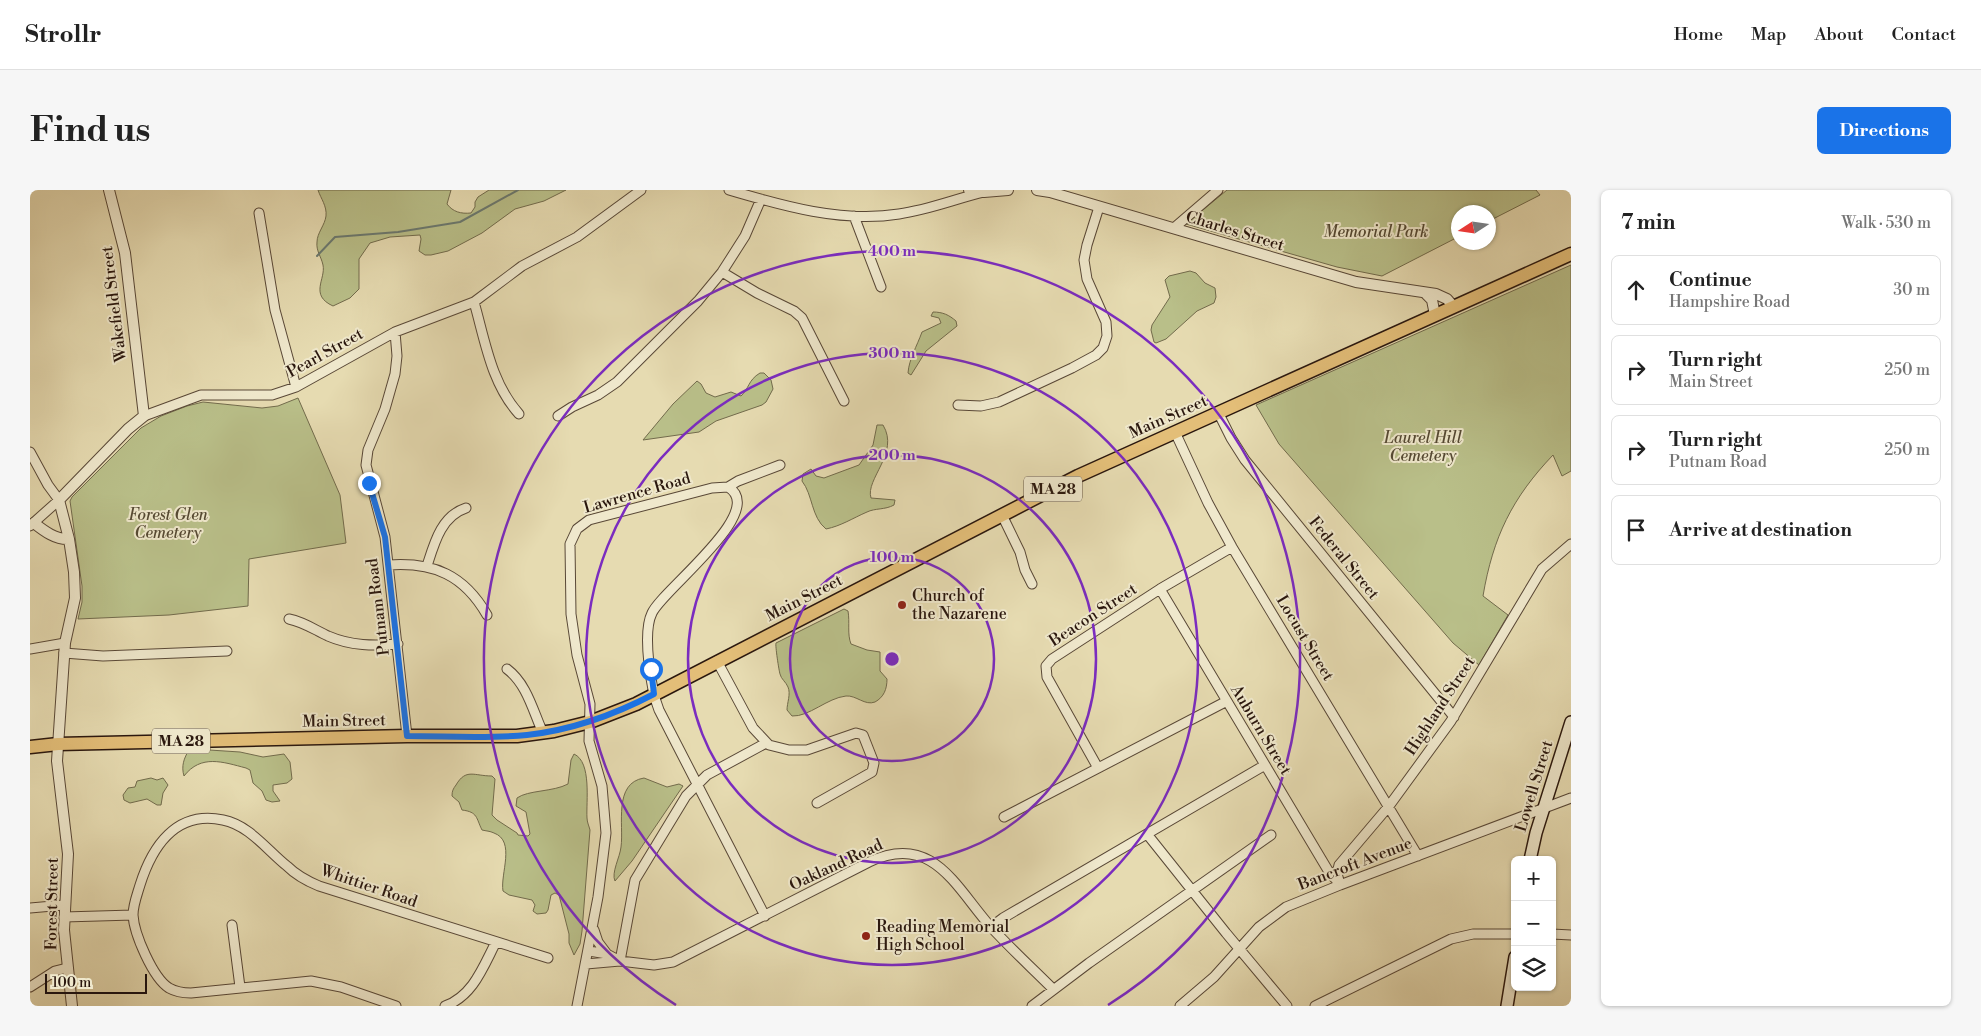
<!DOCTYPE html>
<html lang="en">
<head>
<meta charset="utf-8">
<style>
	body { margin:0; font-family:"Libre Bodoni",serif; background:#f6f6f6; color:#222 }
	.controls { position:absolute; right:15px; bottom:15px; display:grid; overflow:hidden; border-radius:8px; box-shadow:0 1px 4px #0004 }
	.controls button { width:45px; height:45px; display:grid; place-items:center; padding:0; border:0; border-bottom:1px solid #e0e0e0; background:#fff; color:#222; font:25px sans-serif }
	.compass { position:absolute; left:1421px; top:15px; width:45px; height:45px; border-radius:50%; background:#fff; box-shadow:0 1px 4px #0004; rotate:258deg }
	.scale { position:absolute; left:15px; bottom:12px; width:102px; box-sizing:border-box; padding-left:5px; border:2px solid #2a170e; border-top:0; font-size:14px; line-height:18px; white-space:nowrap; color:#2a170e; -webkit-text-stroke:4px #efe8cc; paint-order:stroke }
	.stop { position:absolute; width:15px; height:15px; margin:-11px; border:4px solid #1a73e8; border-radius:50%; background:#fff }
	.stop.end { background:#1a73e8; border-color:#fff; box-shadow:0 1px 5px #0008 }
	.list { margin:0; padding:0; list-style:none }
	h2 { display:flex; justify-content:space-between; align-items:center; height:65px; margin:0; padding:0 20px; font-size:21px }
	h2 small { font-size:16px; font-weight:400; color:#767676 }
	.list li { display:grid; grid-template-columns:32px 1fr auto; gap:15px; align-items:center; box-sizing:border-box; height:70px; margin:0 10px 10px; padding:0 10px; border:1px solid #e0e0e0; border-radius:8px }
	.list b { display:block; font-size:19px; white-space:nowrap }
	.list p { margin:0; font-size:16px; white-space:nowrap; color:#767676 }
	.list em { font-size:16px; font-style:normal; color:#767676 }
	.icon { flex:none; width:28px; height:28px; fill:none; stroke:currentColor; stroke-width:2; stroke-linecap:round; stroke-linejoin:round }
	.map { position:relative; flex:none; width:1541px; height:816px; overflow:hidden; border-radius:8px }
	header { display:flex; align-items:center; gap:30px; box-sizing:border-box; height:70px; padding:0 25px; background:#fff; border-bottom:1px solid #e0e0e0 }
	header strong { font-size:24px }
	nav { display:flex; gap:28px; margin-inline-start:auto; font-size:18px }
	.intro { display:flex; align-items:center; justify-content:space-between; box-sizing:border-box; height:120px; padding:0 30px }
	h1 { margin:0; font-size:35px }
	.button { padding:12px 22px; border-radius:8px; background:#1a73e8; color:#fff; font-size:18px; font-weight:700 }
	main { display:flex; gap:30px; padding:0 30px }
	aside { flex:1; background:#fff; border-radius:8px; box-shadow:0 1px 4px #0004 }
	.map>svg:first-child { display:block }
	.green { fill:#b9bf89; stroke:#726b4c }
	.lines { fill:none; stroke-linecap:round; stroke-linejoin:round }
	.stream { stroke:#6b7970; stroke-width:2 }
	.minor-casing { stroke:#594837; stroke-width:11 }
	.tertiary-casing { stroke:#594837; stroke-width:12 }
	.secondary-casing { stroke:#2a170e; stroke-width:14 }
	.primary-casing { stroke:#2a170e; stroke-width:15 }
	.minor { stroke:#efe8cc; stroke-width:9 }
	.tertiary { stroke:#efe8cc; stroke-width:10 }
	.secondary { stroke:#efe8cc; stroke-width:11 }
	.primary { stroke:#e3be78; stroke-width:12 }
	.route { stroke:#1a73e8; stroke-width:6 }
	.ring { fill:none; stroke:#7b2cbf; stroke-width:2.5 }
	.poi-dot { fill:#8f2418; stroke:#efe8cc; stroke-width:2 }
	.labels { text-anchor:middle; dominant-baseline:central; stroke-width:4; stroke-linejoin:round; paint-order:stroke }
	.shield { fill:#efe8cc; stroke:#655647; stroke-width:1 }
	.shield-label { font-size:15px; font-weight:bold; fill:#2a170e }
	.street-label { font-size:16px; fill:#2a170e; stroke:#efe8cc }
	.park-label { font-size:16px; font-style:italic; fill:#554933; stroke:#efe8cc }
	.poi-label { font-size:16px; fill:#2a170e; stroke:#efe8cc; text-anchor:start }
	.centre { fill:#7b2cbf; stroke:#efe8cc; stroke-width:2.5 }
	.ring-label { font-size:15px; text-anchor:middle; font-weight:bold; fill:#7b2cbf; stroke:#efe8cc; stroke-width:4; stroke-linejoin:round; paint-order:stroke }
</style>
</head>
<body>
<header>
<strong>Strollr</strong>
<nav><a>Home</a><a>Map</a><a>About</a><a>Contact</a></nav>
</header>
<div class="intro"><h1>Find us</h1><a class="button">Directions</a></div>
<main>
<div class="map">
<svg width="1541" height="816" viewBox="0 0 1541 816">
	<rect width="100%" height="100%" fill="#e6dbb1"/>
	<filter id="stains"><feTurbulence type="fractalNoise" baseFrequency=".004" numOctaves="4"/><feColorMatrix values="0 0 0 0 .2 0 0 0 0 .09 0 0 0 0 .02 0 0 0 .5 -.17"/></filter>
	<radialGradient id="worn" r=".72"><stop offset=".6" stop-color="#630" stop-opacity="0"/><stop offset="1" stop-color="#630" stop-opacity=".3"/></radialGradient>
	<!-- green -->
	<path class="green" d="M288,0H421L417,14C423,22 431,24 441,23L445,17V12L448,7L459,0H536L514,11L485,19L452,43L418,61L401,65H395L389,61L391,49L390,45L360,47L340,53L329,69V99L320,108L303,116C279,105 296,89 293,75C291,66 286,61 287,52C287,43 295,35 296,26C297,16 291,9 288,0Z
		M1197,0H1506L1510,5L1459,31L1458,22H1428V47L1352,86L1307,77L1156,34Z
		M1541,75V281L1532,286L1523,265C1482,308 1463,347 1453,406L1478,425L1449,475L1423,453L1249,254L1226,215Z
		M1160,81L1166,83L1175,93L1185,98L1186,107L1184,113L1167,121L1136,149L1126,153L1124,152L1121,140L1122,135L1140,107L1135,90L1139,86Z
		M903,122C913,122 919,125 926,131L927,136L896,161L881,185L878,183C879,169 887,156 892,142L911,133L909,128L901,126Z
		M730,183H734L741,190L743,199L736,212L732,215L686,231L669,242L613,250L643,214L667,191L671,194L676,203L685,207L701,202L711,206C719,199 718,190 730,183Z
		M268,208L310,305L316,353L219,369L218,416L139,425L48,429L52,412V396L40,311L42,307L111,238L131,226L157,216L173,212L232,218L248,216Z
		M847,235H853C870,263 835,289 841,308L865,310L864,315C855,320 845,318 837,322C823,328 811,336 796,339C781,327 783,305 772,291L773,284L781,279L786,286L794,288L829,275L843,255Z
		M814,419L818,421C820,432 817,444 821,454L837,460L850,462V481L857,489C857,499 854,507 845,512C835,516 826,505 816,506C797,508 779,527 762,526L757,520C757,513 761,504 758,497C756,492 751,489 750,484C749,481 745,455 746,453Z
		M164,559L210,562L233,567L254,564L260,572L262,589L257,593L243,595V601L250,611L242,612L236,610L232,601L223,593L220,580L216,578C193,572 171,564 154,586C151,576 154,568 159,560Z
		M544,564C562,572 556,612 557,628C557,632 559,636 560,640L552,741L550,754L544,765L539,753V744L529,705L525,703L521,705L518,720L516,723L507,724L503,721L505,715L502,710L479,705L473,701C470,684 486,651 464,643C460,641 456,641 452,640C446,628 448,622 432,620L429,612L422,606C422,601 423,599 426,595C436,578 444,586 462,586L465,589L462,625L467,630L487,643L488,645L498,646L500,644L496,622L486,616L487,608C498,600 523,602 538,594L541,570Z
		M121,588L127,590L133,588L138,595L133,603L131,615H127L117,609L100,613L94,610L93,605L98,598L105,597L107,591Z
		M614,588L637,597L649,594L653,596L602,671L585,691C581,683 590,667 591,657C594,635 583,593 614,588Z"/>
	<g class="lines">
		<!-- stream -->
		<path class="stream" d="M287,66L305,47L368,42L430,32L488,0"/>
		<defs>
			<path id="minor" d="M699,0C753,16 812,33 869,24C898,20 925,9 954,2
				M229,23L245,120L266,197
				M824,26L851,97
				M1144,38L1188,0
				M692,82L727,103L764,121L772,128L814,211
				M444,112C455,150 461,193 489,224
				M365,142L367,166L365,184L355,219L338,260L336,275L355,347L377,546
				M928,215L951,216L969,212L1042,178L1066,165L1073,158L1077,146L1076,132L1057,89L1054,70L1057,55L1069,17
				M1188,222L1201,248L1215,270L1424,527
				M114,226L171,205H242L266,197L365,142L444,112L492,76L547,47L611,0
				M528,226L542,217L568,205L587,192L668,111L692,82L715,46L731,9
				M1145,242L1178,313L1202,357L1388,666
				M0,262L18,295L29,310L0,336
				M698,297C739,321 632,400 622,423C612,443 621,500 629,520L735,726
				M972,325L990,362L995,380L1002,394
				M359,375C404,372 434,385 457,425
				M397,376C404,354 411,326 436,318
				M1130,399L1299,682L1308,692
				M259,429C274,432 285,440 298,446C321,456 344,456 368,454
				M0,459L35,453
				M34,463L73,466L197,461
				M687,471L723,538L739,555L759,560H777L826,543L833,545L844,573L842,582L787,613
				M477,479C497,494 503,521 513,543
				M1068,578L1017,487L1016,476L1022,469L1130,399L1202,357
				M974,627L1197,511
				M1117,644L1196,743L1257,816
				M1310,695L1307,683L1309,675L1359,616L1421,531L1512,379L1541,354
				M0,718L34,715
				M34,727L103,725
				M202,735L210,797
				M961,737L973,728L1235,575
				M564,740L568,752L577,764
				M1522,744L1541,745
				M559,761L577,764L590,771
				M590,771L605,690L656,606L677,585L736,553
				M556,774L590,771L624,775L643,772L839,672C902,642 925,696 960,736C980,758 1002,778 1023,799
				M0,797L25,781L37,778
				M366,816L311,797L281,791L161,803C153,803 146,802 139,798C123,788 104,744 103,725C103,715 107,705 110,695C122,657 146,620 193,630C219,635 237,660 257,676C266,685 277,691 289,696L518,768
				M415,816C443,806 453,777 466,752
				M547,816L568,707L576,643L572,596L559,551L560,514L547,465L541,424L540,354L547,339L559,330L682,298L698,297L708,291L750,275
				M1002,816L1059,773L1241,645
				M1150,816L1184,787L1229,737L1256,717L1310,695L1541,608
				M1285,816L1421,749L1443,744H1485"/>
			<path id="tertiary" d="M939,0L954,2L978,0
				M1007,0L1020,2L1326,92L1406,104L1417,109L1424,117
				M1396,104L1402,110L1405,125
				M4,333C14,341 26,350 39,349L44,382L45,408L35,453L27,571L38,664L34,740L42,816
				M39,349L29,310L98,239L114,226L95,63L79,0"/>
			<path id="secondary" d="M1500,670L1506,643L1541,532
				M1477,816L1485,767"/>
			<path id="primary" d="M0,557L28,554L377,546H487L524,541L560,532L606,514L1048,286L1541,64"/>
		</defs>
		<!-- minor casing -->
		<use href="#minor" class="minor-casing"/>
		<!-- tertiary casing -->
		<use href="#tertiary" class="tertiary-casing"/>
		<!-- secondary casing -->
		<use href="#secondary" class="secondary-casing"/>
		<!-- primary casing -->
		<use href="#primary" class="primary-casing"/>
		<!-- minor -->
		<use href="#minor" class="minor"/>
		<!-- tertiary -->
		<use href="#tertiary" class="tertiary"/>
		<!-- secondary -->
		<use href="#secondary" class="secondary"/>
		<!-- primary -->
		<use href="#primary" class="primary"/>
	</g>
	<g class="lines">
		<!-- route -->
		<path class="route" d="M339,293L355,347L377,546C417,546 457,549 497,545C542,540 584,525 624,504L621,479"/>
	</g>
	<!-- distance rings -->
	<g class="ring">
		<circle cx="862" cy="469" r="102"/>
		<circle cx="862" cy="469" r="204"/>
		<circle cx="862" cy="469" r="306"/>
		<path d="M646 815A408 408 0 1 1 1078 815"/>
	</g>
	<!-- markers -->
	<g class="poi-dot">
		<circle cx="872" cy="415" r="5"/>
		<circle cx="836" cy="746" r="5"/>
	</g>
	<g class="labels">
		<!-- shield labels -->
		<g class="shield">
			<rect x="994" y="286.5" width="58" height="25" rx="4"/>
			<rect x="122" y="538.5" width="58" height="25" rx="4"/>
		</g>
		<g class="shield-label">
			<text x="1023" y="299">MA 28</text>
			<text x="151" y="551">MA 28</text>
		</g>
		<!-- street labels -->
		<g class="street-label">
			<text transform="translate(1205 41) rotate(17)">Charles Street</text>
			<text transform="translate(84 114) rotate(-97)">Wakefield Street</text>
			<text transform="translate(295 163) rotate(-29)">Pearl Street</text>
			<text transform="translate(1138 227) rotate(-24)">Main Street</text>
			<text transform="translate(607 303) rotate(-16)">Lawrence Road</text>
			<text transform="translate(1314 368) rotate(51)">Federal Street</text>
			<text transform="translate(774 408) rotate(-27)">Main Street</text>
			<text transform="translate(348 417) rotate(-97)">Putnam Road</text>
			<text transform="translate(1063 425) rotate(-33)">Beacon Street</text>
			<text transform="translate(1275 448) rotate(59)">Locust Street</text>
			<text transform="translate(1410 516) rotate(-57)">Highland Street</text>
			<text transform="translate(314 531) rotate(-1)">Main Street</text>
			<text transform="translate(1231 540) rotate(59)">Auburn Street</text>
			<text transform="translate(1504 596) rotate(-73)">Lowell Street</text>
			<text transform="translate(1325 674) rotate(-21)">Bancroft Avenue</text>
			<text transform="translate(806 675) rotate(-25)">Oakland Road</text>
			<text transform="translate(339 696) rotate(19)">Whittier Road</text>
			<text transform="translate(22 714) rotate(-89)">Forest Street</text>
		</g>
		<!-- park labels -->
		<g class="park-label">
			<text x="1346" y="42">Memorial Park</text>
			<text x="1393" y="248">Laurel Hill<tspan x="1393" dy="18">Cemetery</tspan></text>
			<text x="138" y="325">Forest Glen<tspan x="138" dy="18">Cemetery</tspan></text>
		</g>
		<!-- poi labels -->
		<g class="poi-label">
			<text x="882" y="406">Church of<tspan x="882" dy="18">the Nazarene</tspan></text>
			<text x="846" y="737">Reading Memorial<tspan x="846" dy="18">High School</tspan></text>
		</g>
	</g>
	<circle cx="862" cy="469" r="8" class="centre"/>
	<g class="ring-label">
		<text x="862" y="66">400 m</text>
		<text x="862" y="168">300 m</text>
		<text x="862" y="270">200 m</text>
		<text x="862" y="372">100 m</text>
	</g>
	<rect width="100%" height="100%" filter="url(#stains)"/>
	<rect width="100%" height="100%" fill="url(#worn)"/>
</svg>
<div class="controls">
<button>+</button>
<button>−</button>
<button><svg class="icon" aria-label="layers" viewBox="0 0 24 24"><path d="M12 4l9 5-9 5-9-5zM3 14l9 5 9-5"/></svg></button>
</div>
<svg class="compass" viewBox="-18 -18 36 36"><path d="M0-13l5 13h-10z" fill="#e53935"/><path d="M0 13l5-13h-10z" fill="#767676"/></svg>
<div class="scale">100 m</div>
<div class="stop" style="left:621px;top:479px"></div>
<div class="stop end" style="left:339px;top:293px"></div>
</div>
<aside>
<h2>7 min<small>Walk · 530 m</small></h2>
<ul class="list">
<li><svg class="icon" aria-label="ahead" viewBox="0 0 24 24"><path d="M12 20V5M6 11l6-6 6 6"/></svg><div><b>Continue</b><p>Hampshire Road</p></div><em>30 m</em></li>
<li><svg class="icon" aria-label="right" viewBox="0 0 24 24"><path d="M7 20v-9h11M14 6l5 5-5 5"/></svg><div><b>Turn right</b><p>Main Street</p></div><em>250 m</em></li>
<li><svg class="icon" aria-label="right" viewBox="0 0 24 24"><path d="M7 20v-9h11M14 6l5 5-5 5"/></svg><div><b>Turn right</b><p>Putnam Road</p></div><em>250 m</em></li>
<li><svg class="icon" aria-label="arrive" viewBox="0 0 24 24"><path d="M6 21V4h12l-3 4 3 4H6"/></svg><div><b>Arrive at destination</b></div></li>
</ul>
</aside>
</main>
</body>
</html>
